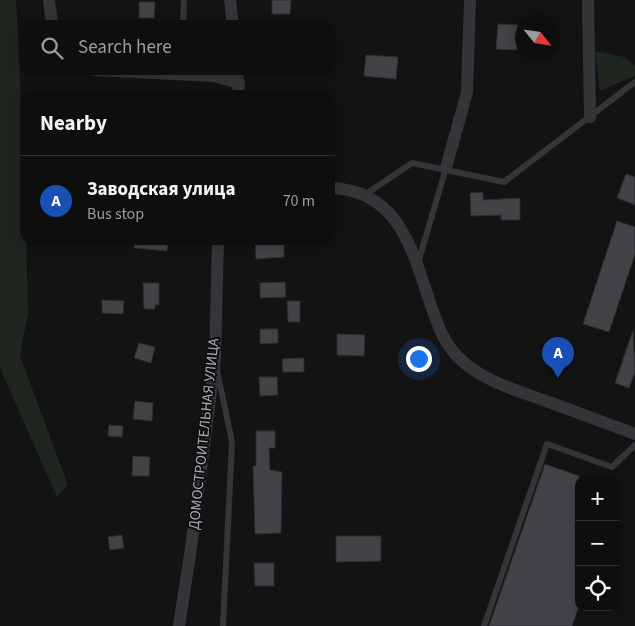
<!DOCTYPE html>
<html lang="en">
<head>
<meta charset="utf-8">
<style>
	body { margin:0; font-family:"Source Sans 3",sans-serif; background:#1c1c1d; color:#f1f3f6 }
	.controls { position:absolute; right:15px; bottom:15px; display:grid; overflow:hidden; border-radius:10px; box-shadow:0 2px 12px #0003 }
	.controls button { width:45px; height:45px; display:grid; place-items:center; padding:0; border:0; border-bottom:1px solid #2e2e2f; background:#0e0e0f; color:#f1f3f6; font:25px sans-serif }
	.compass { position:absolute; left:515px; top:15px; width:45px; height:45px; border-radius:50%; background:#0e0e0f; box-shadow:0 2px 12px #0003; rotate:120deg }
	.you { position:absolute; left:418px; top:358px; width:18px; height:18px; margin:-12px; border:4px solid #fff; border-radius:50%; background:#1a73e8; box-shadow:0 0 0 8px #1a73e833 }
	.badge { display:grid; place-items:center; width:32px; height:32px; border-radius:50%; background:#d9a845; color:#fff; font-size:16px; font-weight:700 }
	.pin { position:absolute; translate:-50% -41px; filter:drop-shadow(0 1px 2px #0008) }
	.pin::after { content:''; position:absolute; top:26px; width:18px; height:15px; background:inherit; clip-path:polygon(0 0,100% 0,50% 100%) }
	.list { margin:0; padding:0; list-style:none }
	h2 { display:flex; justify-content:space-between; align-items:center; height:65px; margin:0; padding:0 20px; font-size:21px }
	h2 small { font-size:16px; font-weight:400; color:#9b9c9e }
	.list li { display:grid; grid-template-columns:32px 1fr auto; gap:15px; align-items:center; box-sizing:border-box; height:90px; padding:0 20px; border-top:1px solid #2e2e2f }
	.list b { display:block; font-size:19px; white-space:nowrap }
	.list p { margin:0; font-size:16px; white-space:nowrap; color:#9b9c9e }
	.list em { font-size:16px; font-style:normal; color:#9b9c9e }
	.icon { flex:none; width:28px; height:28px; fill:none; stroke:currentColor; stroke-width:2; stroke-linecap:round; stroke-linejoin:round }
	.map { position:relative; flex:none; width:635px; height:626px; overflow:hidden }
	.search { position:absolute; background:#0e0e0f; box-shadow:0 2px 12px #0003; left:20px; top:20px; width:315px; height:55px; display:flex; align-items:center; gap:12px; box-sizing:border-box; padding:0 18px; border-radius:15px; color:#9b9c9e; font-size:19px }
	.panel { position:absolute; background:#0e0e0f; box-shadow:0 2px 12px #0003; left:20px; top:90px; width:315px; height:155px; border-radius:15px }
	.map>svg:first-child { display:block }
	.green { fill:#1f2620 }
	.building { fill:#424347; stroke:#2d2d30 }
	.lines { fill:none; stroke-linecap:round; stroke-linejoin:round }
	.service { stroke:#343538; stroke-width:6 }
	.minor { stroke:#343538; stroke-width:12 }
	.labels { text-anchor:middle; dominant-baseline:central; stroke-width:4; stroke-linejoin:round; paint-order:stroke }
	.street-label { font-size:15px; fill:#a6aab3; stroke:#0e0e0f }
</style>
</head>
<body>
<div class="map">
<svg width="635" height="626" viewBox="0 0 635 626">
	<rect width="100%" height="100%" fill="#131314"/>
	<!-- green -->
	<path class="green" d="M0,0H16L25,188L28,313L20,356L68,485L57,497L0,368Z
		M595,51L624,57L635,65V76L600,91Z"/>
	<!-- building -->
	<path class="building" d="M272,0H291L290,14H272Z
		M139,2H155L154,18H139Z
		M498,24L518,25L517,50L496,49Z
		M366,55L398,57L396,79L364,76Z
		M626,174L635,177V205L617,198Z
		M483,192V200L520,198V220H501V215L471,216L470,193Z
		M617,221L635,227V254L609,332L583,324Z
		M135,240H168L167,251L134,248Z
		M255,240H284V257L256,259Z
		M285,282L286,297L260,298V283Z
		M143,283H159V305H155V309H144Z
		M102,300L124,301L123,314L102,313Z
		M287,301H300V322H288Z
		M260,329H278V343L260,344Z
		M633,330L635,372L629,388L615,383Z
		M337,334L365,335L364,356L337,355Z
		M139,343L155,347L151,363L134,358Z
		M304,358V372H283L282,359Z
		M259,377H277L278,395L260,396Z
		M135,401L153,403L152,421L133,419Z
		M109,425L123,426L122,437L108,436Z
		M256,431H275V448H269L270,470L282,472L281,533L255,534L253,466H256Z
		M133,456L150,457L149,476H132Z
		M545,464L579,476V606L572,626H489Z
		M122,535L124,548L110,550L108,537Z
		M336,536H381V561L336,562Z
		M254,563H274V586H255Z"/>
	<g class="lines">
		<!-- service -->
		<path class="service" d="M183,25L184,0
			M366,194L412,163L504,182L635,82
			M418,263L446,168
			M217,370L232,442L223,626
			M484,626L547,444L612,467L635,445"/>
		<!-- minor -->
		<path class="minor" d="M49,0L52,25
			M230,0L233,25
			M588,0L590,117
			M95,70L214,76L239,83
			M237,70L239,95
			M446,168L467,92L470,0
			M330,188C402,190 413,255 433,311C439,328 445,344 458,357C481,381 519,391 549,402C578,413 606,423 635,434
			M179,626L191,548L215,359L218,240"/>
	</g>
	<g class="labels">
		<!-- street labels -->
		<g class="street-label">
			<text transform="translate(204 434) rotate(-84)">ДОМОСТРОИТЕЛЬНАЯ УЛИЦА</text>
		</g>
	</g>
</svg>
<div class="controls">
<button>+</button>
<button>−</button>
<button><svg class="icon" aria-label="locate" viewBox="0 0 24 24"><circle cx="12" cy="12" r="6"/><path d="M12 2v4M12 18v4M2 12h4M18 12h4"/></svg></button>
</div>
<svg class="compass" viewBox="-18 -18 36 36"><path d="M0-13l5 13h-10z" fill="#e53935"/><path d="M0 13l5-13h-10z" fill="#9b9c9e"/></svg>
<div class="you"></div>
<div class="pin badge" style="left:558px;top:378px;background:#1a4fb4">A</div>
<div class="search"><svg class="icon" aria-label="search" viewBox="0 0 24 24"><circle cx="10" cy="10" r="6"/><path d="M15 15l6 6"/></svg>Search here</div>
<section class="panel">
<h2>Nearby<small></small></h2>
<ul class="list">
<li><span class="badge" style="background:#1a4fb4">A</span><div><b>Заводская улица</b><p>Bus stop</p></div><em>70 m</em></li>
</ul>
</section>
</div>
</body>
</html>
